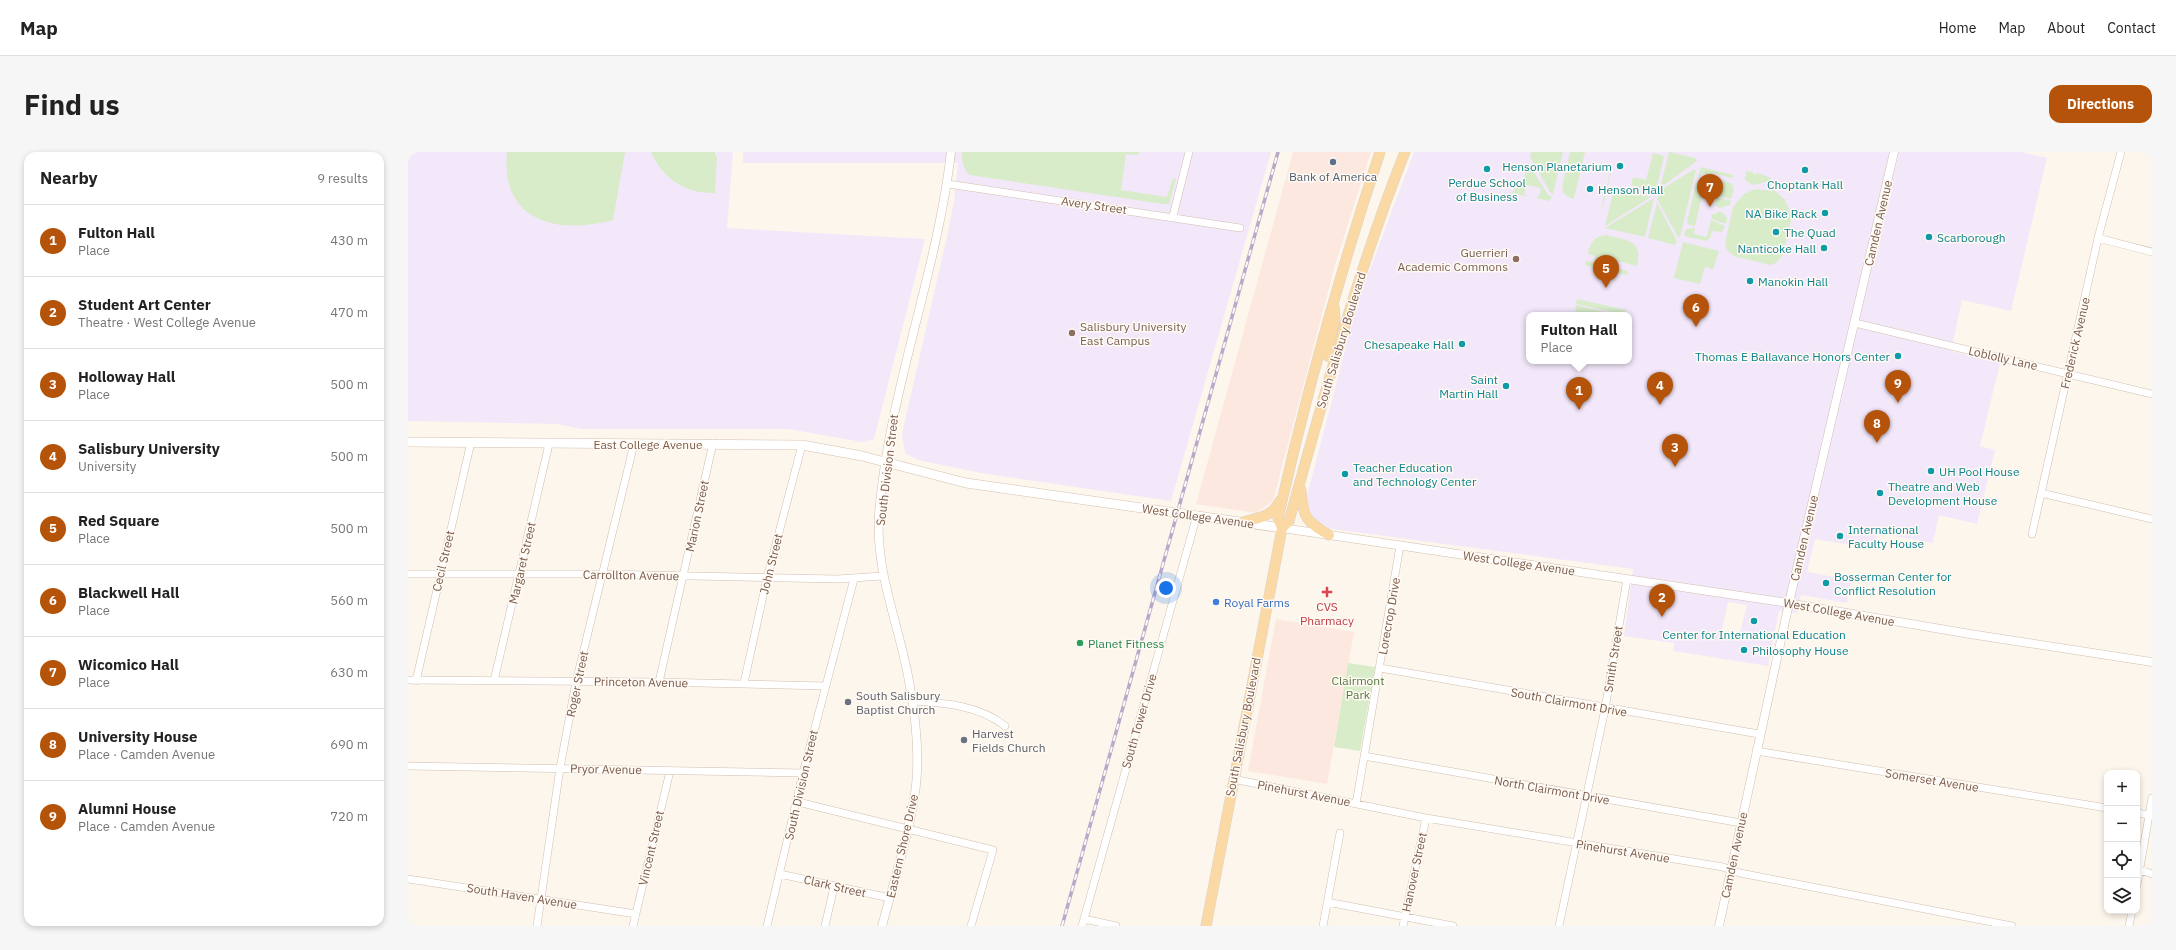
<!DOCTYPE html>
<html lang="en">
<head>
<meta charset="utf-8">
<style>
	body { margin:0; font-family:"IBM Plex Sans",sans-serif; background:#f6f6f6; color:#222 }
	.controls { position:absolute; right:12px; bottom:12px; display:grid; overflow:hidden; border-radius:8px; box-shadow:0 2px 6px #0003 }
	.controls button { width:36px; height:36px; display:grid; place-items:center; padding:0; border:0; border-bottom:1px solid #e0e0e0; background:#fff; color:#222; font:20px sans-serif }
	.you { position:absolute; left:758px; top:436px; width:14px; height:14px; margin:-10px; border:3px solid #fff; border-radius:50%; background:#1a73e8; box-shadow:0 0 0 6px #1a73e833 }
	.badge { display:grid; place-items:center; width:26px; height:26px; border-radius:50%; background:#b45309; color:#fff; font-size:13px; font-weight:700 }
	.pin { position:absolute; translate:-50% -33px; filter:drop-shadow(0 1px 2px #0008) }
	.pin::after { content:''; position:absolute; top:21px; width:14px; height:12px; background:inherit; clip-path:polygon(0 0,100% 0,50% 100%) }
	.popup { position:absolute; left:1118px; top:160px; width:106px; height:52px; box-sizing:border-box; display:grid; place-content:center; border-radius:8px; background:#fff; filter:drop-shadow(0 1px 3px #0005); font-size:13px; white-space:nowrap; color:#767676 }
	.popup b { font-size:15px; color:#222 }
	.popup::after { content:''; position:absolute; left:50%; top:100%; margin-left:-8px; border:8px solid transparent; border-top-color:#fff }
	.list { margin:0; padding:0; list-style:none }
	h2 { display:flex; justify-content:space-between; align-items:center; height:52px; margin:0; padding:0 16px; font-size:17px }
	h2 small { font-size:13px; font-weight:400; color:#767676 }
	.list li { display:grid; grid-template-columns:26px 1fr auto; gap:12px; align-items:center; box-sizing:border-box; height:72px; padding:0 16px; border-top:1px solid #e0e0e0 }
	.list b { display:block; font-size:15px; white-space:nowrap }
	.list p { margin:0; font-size:13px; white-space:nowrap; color:#767676 }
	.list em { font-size:13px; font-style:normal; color:#767676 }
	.icon { flex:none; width:22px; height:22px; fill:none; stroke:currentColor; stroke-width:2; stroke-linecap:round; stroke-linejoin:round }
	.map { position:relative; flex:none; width:1744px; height:774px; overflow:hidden; border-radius:12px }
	header { display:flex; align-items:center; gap:24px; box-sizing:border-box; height:56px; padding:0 20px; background:#fff; border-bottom:1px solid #e0e0e0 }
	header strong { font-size:19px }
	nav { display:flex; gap:22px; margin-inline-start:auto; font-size:14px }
	.intro { display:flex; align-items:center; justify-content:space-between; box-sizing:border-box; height:96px; padding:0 24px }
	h1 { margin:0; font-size:28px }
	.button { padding:10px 18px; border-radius:12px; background:#b45309; color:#fff; font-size:14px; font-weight:700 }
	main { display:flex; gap:24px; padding:0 24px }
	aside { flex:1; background:#fff; border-radius:12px; box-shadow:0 2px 6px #0003 }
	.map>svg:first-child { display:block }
	.commercial { fill:#fde8e0 }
	.education { fill:#f3e8fa; fill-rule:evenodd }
	.green { fill:#d8ecc9 }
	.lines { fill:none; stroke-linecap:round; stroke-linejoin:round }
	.minor-casing { stroke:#d1beb0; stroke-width:8 }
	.tertiary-casing { stroke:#d1beb0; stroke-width:9 }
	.secondary-casing { stroke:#d6c0b0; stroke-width:10 }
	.primary-casing { stroke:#dad1cd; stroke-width:11 }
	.minor { stroke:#fff; stroke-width:7 }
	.tertiary { stroke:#fff; stroke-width:8 }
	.secondary { stroke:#fff; stroke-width:9 }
	.primary { stroke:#fbd9a5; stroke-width:10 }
	.rail-casing { stroke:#b9a8c9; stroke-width:3.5 }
	.rail { stroke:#fffaf3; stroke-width:2; stroke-dasharray:6; stroke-linecap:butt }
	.service-dot { fill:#5c6f8a; stroke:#fffaf3; stroke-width:1.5 }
	.culture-dot { fill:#0f9aa8; stroke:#fffaf3; stroke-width:1.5 }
	.education-dot { fill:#8d6e63; stroke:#fffaf3; stroke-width:1.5 }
	.health-dot { fill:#e0444e; stroke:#fffaf3; stroke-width:1.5 }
	.shop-dot { fill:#3f7fe0; stroke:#fffaf3; stroke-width:1.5 }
	.leisure-dot { fill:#2e9e5b; stroke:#fffaf3; stroke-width:1.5 }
	.worship-dot { fill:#6b7280; stroke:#fffaf3; stroke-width:1.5 }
	.labels { text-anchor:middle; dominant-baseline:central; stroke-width:3; stroke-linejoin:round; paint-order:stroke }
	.culture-label { font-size:12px; fill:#0d838f; stroke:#fffaf3; text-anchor:start }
	.service-label { font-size:12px; fill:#4e5e75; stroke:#fffaf3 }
	.street-label { font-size:12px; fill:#7a5c4d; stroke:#fffaf3 }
	.education-label { font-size:12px; fill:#785e54; stroke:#fffaf3; text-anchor:end }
	.shop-label { font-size:12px; fill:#366cbe; stroke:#fffaf3; text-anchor:start }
	.health-label { font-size:12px; fill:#be3a42; stroke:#fffaf3 }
	.leisure-label { font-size:12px; fill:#27864d; stroke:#fffaf3; text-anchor:start }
	.park-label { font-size:12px; fill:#537a41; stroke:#fffaf3 }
	.worship-label { font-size:12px; fill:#5b616d; stroke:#fffaf3; text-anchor:start }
</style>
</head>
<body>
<header>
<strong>Map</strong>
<nav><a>Home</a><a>Map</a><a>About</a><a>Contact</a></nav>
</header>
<div class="intro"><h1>Find us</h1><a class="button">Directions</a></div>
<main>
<aside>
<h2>Nearby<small>9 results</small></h2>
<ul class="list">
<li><span class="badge">1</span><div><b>Fulton Hall</b><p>Place</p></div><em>430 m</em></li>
<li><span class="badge">2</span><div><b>Student Art Center</b><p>Theatre · West College Avenue</p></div><em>470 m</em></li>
<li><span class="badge">3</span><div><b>Holloway Hall</b><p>Place</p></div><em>500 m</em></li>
<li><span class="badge">4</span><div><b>Salisbury University</b><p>University</p></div><em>500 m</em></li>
<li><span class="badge">5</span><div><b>Red Square</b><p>Place</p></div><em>500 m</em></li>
<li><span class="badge">6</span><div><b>Blackwell Hall</b><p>Place</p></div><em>560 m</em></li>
<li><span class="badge">7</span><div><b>Wicomico Hall</b><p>Place</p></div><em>630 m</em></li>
<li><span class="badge">8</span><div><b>University House</b><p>Place · Camden Avenue</p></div><em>690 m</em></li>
<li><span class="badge">9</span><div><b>Alumni House</b><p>Place · Camden Avenue</p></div><em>720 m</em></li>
</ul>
</aside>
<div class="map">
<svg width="1744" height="774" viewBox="0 0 1744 774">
	<rect width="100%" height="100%" fill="#fdf6ec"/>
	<!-- commercial -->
	<path class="commercial" d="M885,0H963L927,113L865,349L848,361L788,352Z
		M868,467L946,480L919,632L840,619Z"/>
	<!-- education -->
	<path class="education" d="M0,0H325L319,76L517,87L466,287L454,290L381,277H174L149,272L0,269Z
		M335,0H863L763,349L573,321L510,308L497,301L494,282L540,80L546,50L550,11H335Z
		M1006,0H1614L1639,6L1603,159L1554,148L1543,199L1592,211L1572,294L1587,298L1569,372L1531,363L1525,391L1470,381L1466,397L1407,387L1399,420L1443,428L1439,451L1393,443L1390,461L1371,459L1360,514L1265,499L1266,491L1216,484L1225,417L924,377L904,366L899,344L949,152ZM1121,163H1221V209H1121ZM1320,450L1339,453L1331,484L1313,482Z"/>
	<!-- green -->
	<path class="green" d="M99,0H217L205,68C150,83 92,70 99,0Z
		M243,0H307V4L309,5L307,41C277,42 254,26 243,0Z
		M554,0H731L730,3L718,2L713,38L759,45L765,26L768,27L761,52H755L562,23C556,19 553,7 554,0Z
		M1123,0H1155L1145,42L1142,40L1122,5Z
		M1162,0H1177L1166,46L1164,47L1156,42L1154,35Z
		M1261,0L1287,6L1289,9L1252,36Z
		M1245,1L1256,4L1248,39L1223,33L1225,25L1238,28Z
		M1120,11L1140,43L1144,45L1141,49L1128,46L1131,43L1133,36L1119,33L1116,42L1121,45L1103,41L1115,29Z
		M1293,15L1325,23L1326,25L1324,26L1304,21L1303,25L1295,21L1292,24L1293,28L1290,24Z
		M1203,16H1204L1195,55L1194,54Z
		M1285,18H1288L1272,85H1270L1249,47L1251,39Z
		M1340,19L1345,20V23L1350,21L1363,26L1362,29L1345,33L1337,28L1338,20Z
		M1315,28L1324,32L1326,37L1323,47L1309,44L1312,30Z
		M1291,29L1297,31L1287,74L1281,73L1279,70L1288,31Z
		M1207,36L1243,45L1197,74L1206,38Z
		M1347,37L1367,39L1377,48L1384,64L1375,103L1368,111L1362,113L1326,104L1319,98L1317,91L1325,55L1336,42Z
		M1308,45L1323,49L1322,53L1311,56L1307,53Z
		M1246,46L1237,85L1197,76Z
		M1249,51L1269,89L1267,93L1240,86Z
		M1310,59L1314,60L1319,66L1318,72L1303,67L1304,62H1308Z
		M1303,68L1317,74L1314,80L1304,79L1302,86L1298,89L1276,84L1278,77L1287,76L1286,82L1299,85Z
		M1199,83C1219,89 1235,87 1229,114L1197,106L1195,112L1188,111L1187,116L1177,113L1178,109L1186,110L1187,104L1180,102C1182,91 1186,84 1199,83Z
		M1275,90L1311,99L1305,118L1297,114L1292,132L1266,126Z
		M1193,113L1220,119L1219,123L1192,117Z
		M1169,147L1218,158L1217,163L1168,152Z
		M1168,153L1208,163H1167Z
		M940,511L967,515L952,599L926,595Z"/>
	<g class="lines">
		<defs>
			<path id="minor" d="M540,32L832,76
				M765,64L781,0
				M1690,86L1744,100
				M1447,171L1744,242
				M1633,341L1744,367
				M1624,382L1690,86L1713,0
				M0,422H193L429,427L475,424
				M972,516L1351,582
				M0,528L251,530L417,534
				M8,529L63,290
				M86,529L141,292
				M251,530L305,291
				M336,531L359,426L394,293
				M504,549C536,551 571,553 597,574
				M1348,599L1699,656
				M956,604L1333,671
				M0,614L395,621
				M825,627L1018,666L1315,715L1332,721L1604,774
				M390,650L585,698L563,774
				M948,652L992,394
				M1729,661L1741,663
				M1732,718L1744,722
				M372,722L482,746
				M0,727L228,762
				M1729,733L1744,646
				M919,750L1045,774
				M676,767L708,774
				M129,774L152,616L168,530L226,292
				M225,774L262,619
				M359,774L395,621L446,427
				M417,774L426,735
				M674,774L789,363
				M915,774L932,681
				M995,774L1018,666
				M1151,774L1197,557L1219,427
				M1721,774L1724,759"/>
			<path id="tertiary" d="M874,376L1374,450L1562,482L1744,510
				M474,774C485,732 499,690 506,647C513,609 508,566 501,529C491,472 467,420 471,362C481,238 529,122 543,0
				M1311,774L1383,442L1486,0"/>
			<path id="secondary" d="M0,290L394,293L454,304L558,331L874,376"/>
			<path id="primary" d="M926,155L927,168L919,198L920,204L927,206
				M893,338C895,366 898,369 921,383
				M835,370C850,366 864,365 872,349
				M874,376L881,369C916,245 949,120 997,0
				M798,774L872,387L874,376L870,366C898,242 932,120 972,0"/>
		</defs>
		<!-- minor casing -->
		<use href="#minor" class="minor-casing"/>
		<!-- tertiary casing -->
		<use href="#tertiary" class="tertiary-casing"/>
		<!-- secondary casing -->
		<use href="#secondary" class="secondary-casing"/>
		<!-- primary casing -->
		<use href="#primary" class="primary-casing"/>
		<!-- minor -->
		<use href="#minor" class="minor"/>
		<!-- tertiary -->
		<use href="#tertiary" class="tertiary"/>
		<!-- secondary -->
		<use href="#secondary" class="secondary"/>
		<!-- primary -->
		<use href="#primary" class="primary"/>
		<defs>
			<path id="rail" d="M654,774L870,0"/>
		</defs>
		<!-- rail casing -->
		<use href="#rail" class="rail-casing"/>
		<!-- rail -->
		<use href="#rail" class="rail"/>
	</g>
	<!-- markers -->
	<circle class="service-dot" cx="925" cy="10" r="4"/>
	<g class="culture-dot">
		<circle cx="1212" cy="14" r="4"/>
		<circle cx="1079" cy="17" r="4"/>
		<circle cx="1397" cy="18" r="4"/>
		<circle cx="1182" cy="37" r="4"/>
		<circle cx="1417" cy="61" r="4"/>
		<circle cx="1368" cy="80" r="4"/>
		<circle cx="1521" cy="85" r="4"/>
		<circle cx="1416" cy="96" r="4"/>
		<circle cx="1342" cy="129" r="4"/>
		<circle cx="1054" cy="192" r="4"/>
		<circle cx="1490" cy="204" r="4"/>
		<circle cx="1098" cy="234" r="4"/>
		<circle cx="1523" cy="319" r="4"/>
		<circle cx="937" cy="322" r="4"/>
		<circle cx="1472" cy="341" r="4"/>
		<circle cx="1432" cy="384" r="4"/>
		<circle cx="1418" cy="431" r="4"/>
		<circle cx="1346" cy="469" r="4"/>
		<circle cx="1336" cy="498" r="4"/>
	</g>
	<g class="education-dot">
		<circle cx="1108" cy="107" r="4"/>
		<circle cx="664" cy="181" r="4"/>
	</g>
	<path class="health-dot" d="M917 434h4v4h4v4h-4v4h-4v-4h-4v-4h4z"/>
	<circle class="shop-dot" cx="808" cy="450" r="4"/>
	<circle class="leisure-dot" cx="672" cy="491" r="4"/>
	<g class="worship-dot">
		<circle cx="440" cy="550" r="4"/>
		<circle cx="556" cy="588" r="4"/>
	</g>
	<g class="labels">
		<!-- culture labels -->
		<g class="culture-label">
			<text x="1204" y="14" text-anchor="end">Henson Planetarium</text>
			<text x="1079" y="30" text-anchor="middle">Perdue School<tspan x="1079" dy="14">of Business</tspan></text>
			<text x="1397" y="32" text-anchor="middle">Choptank Hall</text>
			<text x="1190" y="37">Henson Hall</text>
			<text x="1409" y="61" text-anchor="end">NA Bike Rack</text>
			<text x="1376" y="80">The Quad</text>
			<text x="1529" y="85">Scarborough</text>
			<text x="1408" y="96" text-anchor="end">Nanticoke Hall</text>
			<text x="1350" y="129">Manokin Hall</text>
			<text x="1046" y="192" text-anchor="end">Chesapeake Hall</text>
			<text x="1482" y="204" text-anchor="end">Thomas E Ballavance Honors Center</text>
			<text x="1090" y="227" text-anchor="end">Saint<tspan x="1090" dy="14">Martin Hall</tspan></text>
			<text x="945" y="315">Teacher Education<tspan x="945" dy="14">and Technology Center</tspan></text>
			<text x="1531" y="319">UH Pool House</text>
			<text x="1480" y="334">Theatre and Web<tspan x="1480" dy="14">Development House</tspan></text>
			<text x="1440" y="377">International<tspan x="1440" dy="14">Faculty House</tspan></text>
			<text x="1426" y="424">Bosserman Center for<tspan x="1426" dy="14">Conflict Resolution</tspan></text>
			<text x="1346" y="482" text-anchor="middle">Center for International Education</text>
			<text x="1344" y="498">Philosophy House</text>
		</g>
		<!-- service labels -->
		<g class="service-label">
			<text x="925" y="24">Bank of America</text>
		</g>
		<!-- street labels -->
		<g class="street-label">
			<text transform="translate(686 53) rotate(8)">Avery Street</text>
			<text transform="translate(1470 71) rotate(-77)">Camden Avenue</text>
			<text transform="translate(933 188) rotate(-73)">South Salisbury Boulevard</text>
			<text transform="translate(1667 191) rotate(-77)">Frederick Avenue</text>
			<text transform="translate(1595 206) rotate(13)">Loblolly Lane</text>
			<text x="240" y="292">East College Avenue</text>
			<text transform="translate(479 318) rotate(-83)">South Division Street</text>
			<text transform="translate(289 364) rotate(-78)">Marion Street</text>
			<text transform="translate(790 364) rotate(8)">West College Avenue</text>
			<text transform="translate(1396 386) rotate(-77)">Camden Avenue</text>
			<text transform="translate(35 409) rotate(-77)">Cecil Street</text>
			<text transform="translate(114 411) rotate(-77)">Margaret Street</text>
			<text transform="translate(1111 411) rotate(8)">West College Avenue</text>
			<text transform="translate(363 412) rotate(-76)">John Street</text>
			<text transform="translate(223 423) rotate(1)">Carrollton Avenue</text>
			<text transform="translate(1431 460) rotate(10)">West College Avenue</text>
			<text transform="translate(981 464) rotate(-80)">Lorecrop Drive</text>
			<text transform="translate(1205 507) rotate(-81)">Smith Street</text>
			<text transform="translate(233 530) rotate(1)">Princeton Avenue</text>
			<text transform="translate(169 532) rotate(-78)">Roger Street</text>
			<text transform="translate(1161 550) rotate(10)">South Clairmont Drive</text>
			<text transform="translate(731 569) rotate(-74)">South Tower Drive</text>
			<text transform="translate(835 575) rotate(-79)">South Salisbury Boulevard</text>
			<text transform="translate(198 617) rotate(1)">Pryor Avenue</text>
			<text transform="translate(1524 628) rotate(9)">Somerset Avenue</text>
			<text transform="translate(393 633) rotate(-77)">South Division Street</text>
			<text transform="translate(1144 638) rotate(10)">North Clairmont Drive</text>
			<text transform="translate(896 641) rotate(11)">Pinehurst Avenue</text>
			<text transform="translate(494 694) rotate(-77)">Eastern Shore Drive</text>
			<text transform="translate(243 696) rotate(-77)">Vincent Street</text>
			<text transform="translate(1215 699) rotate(9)">Pinehurst Avenue</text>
			<text transform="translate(1326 703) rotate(-78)">Camden Avenue</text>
			<text transform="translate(1006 720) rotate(-78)">Hanover Street</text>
			<text transform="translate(427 734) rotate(13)">Clark Street</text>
			<text transform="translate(114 744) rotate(9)">South Haven Avenue</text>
		</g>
		<!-- education labels -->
		<g class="education-label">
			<text x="1100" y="100">Guerrieri<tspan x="1100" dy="14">Academic Commons</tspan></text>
			<text x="672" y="174" text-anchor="start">Salisbury University<tspan x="672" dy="14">East Campus</tspan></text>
		</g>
		<!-- shop labels -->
		<g class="shop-label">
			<text x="816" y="450">Royal Farms</text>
		</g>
		<!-- health labels -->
		<g class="health-label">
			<text x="919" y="454">CVS<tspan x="919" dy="14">Pharmacy</tspan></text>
		</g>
		<!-- leisure labels -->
		<g class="leisure-label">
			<text x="680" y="491">Planet Fitness</text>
		</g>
		<!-- park labels -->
		<g class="park-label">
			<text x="950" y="528">Clairmont<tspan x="950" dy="14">Park</tspan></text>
		</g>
		<!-- worship labels -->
		<g class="worship-label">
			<text x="448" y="543">South Salisbury<tspan x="448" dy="14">Baptist Church</tspan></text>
			<text x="564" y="581">Harvest<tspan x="564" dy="14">Fields Church</tspan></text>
		</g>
	</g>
</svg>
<div class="controls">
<button>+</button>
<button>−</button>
<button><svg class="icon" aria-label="locate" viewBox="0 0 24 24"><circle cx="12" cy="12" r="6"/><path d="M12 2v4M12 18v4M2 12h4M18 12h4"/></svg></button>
<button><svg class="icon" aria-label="layers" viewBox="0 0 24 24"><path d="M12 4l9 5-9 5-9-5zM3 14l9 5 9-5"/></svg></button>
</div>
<div class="you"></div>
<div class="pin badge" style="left:1171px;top:258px">1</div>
<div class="popup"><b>Fulton Hall</b>Place</div>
<div class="pin badge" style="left:1254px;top:465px">2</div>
<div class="pin badge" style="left:1267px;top:315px">3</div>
<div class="pin badge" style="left:1252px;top:253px">4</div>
<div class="pin badge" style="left:1198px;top:136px">5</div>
<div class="pin badge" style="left:1288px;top:175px">6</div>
<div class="pin badge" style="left:1302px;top:55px">7</div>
<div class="pin badge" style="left:1469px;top:291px">8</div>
<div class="pin badge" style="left:1490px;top:251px">9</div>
</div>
</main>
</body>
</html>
